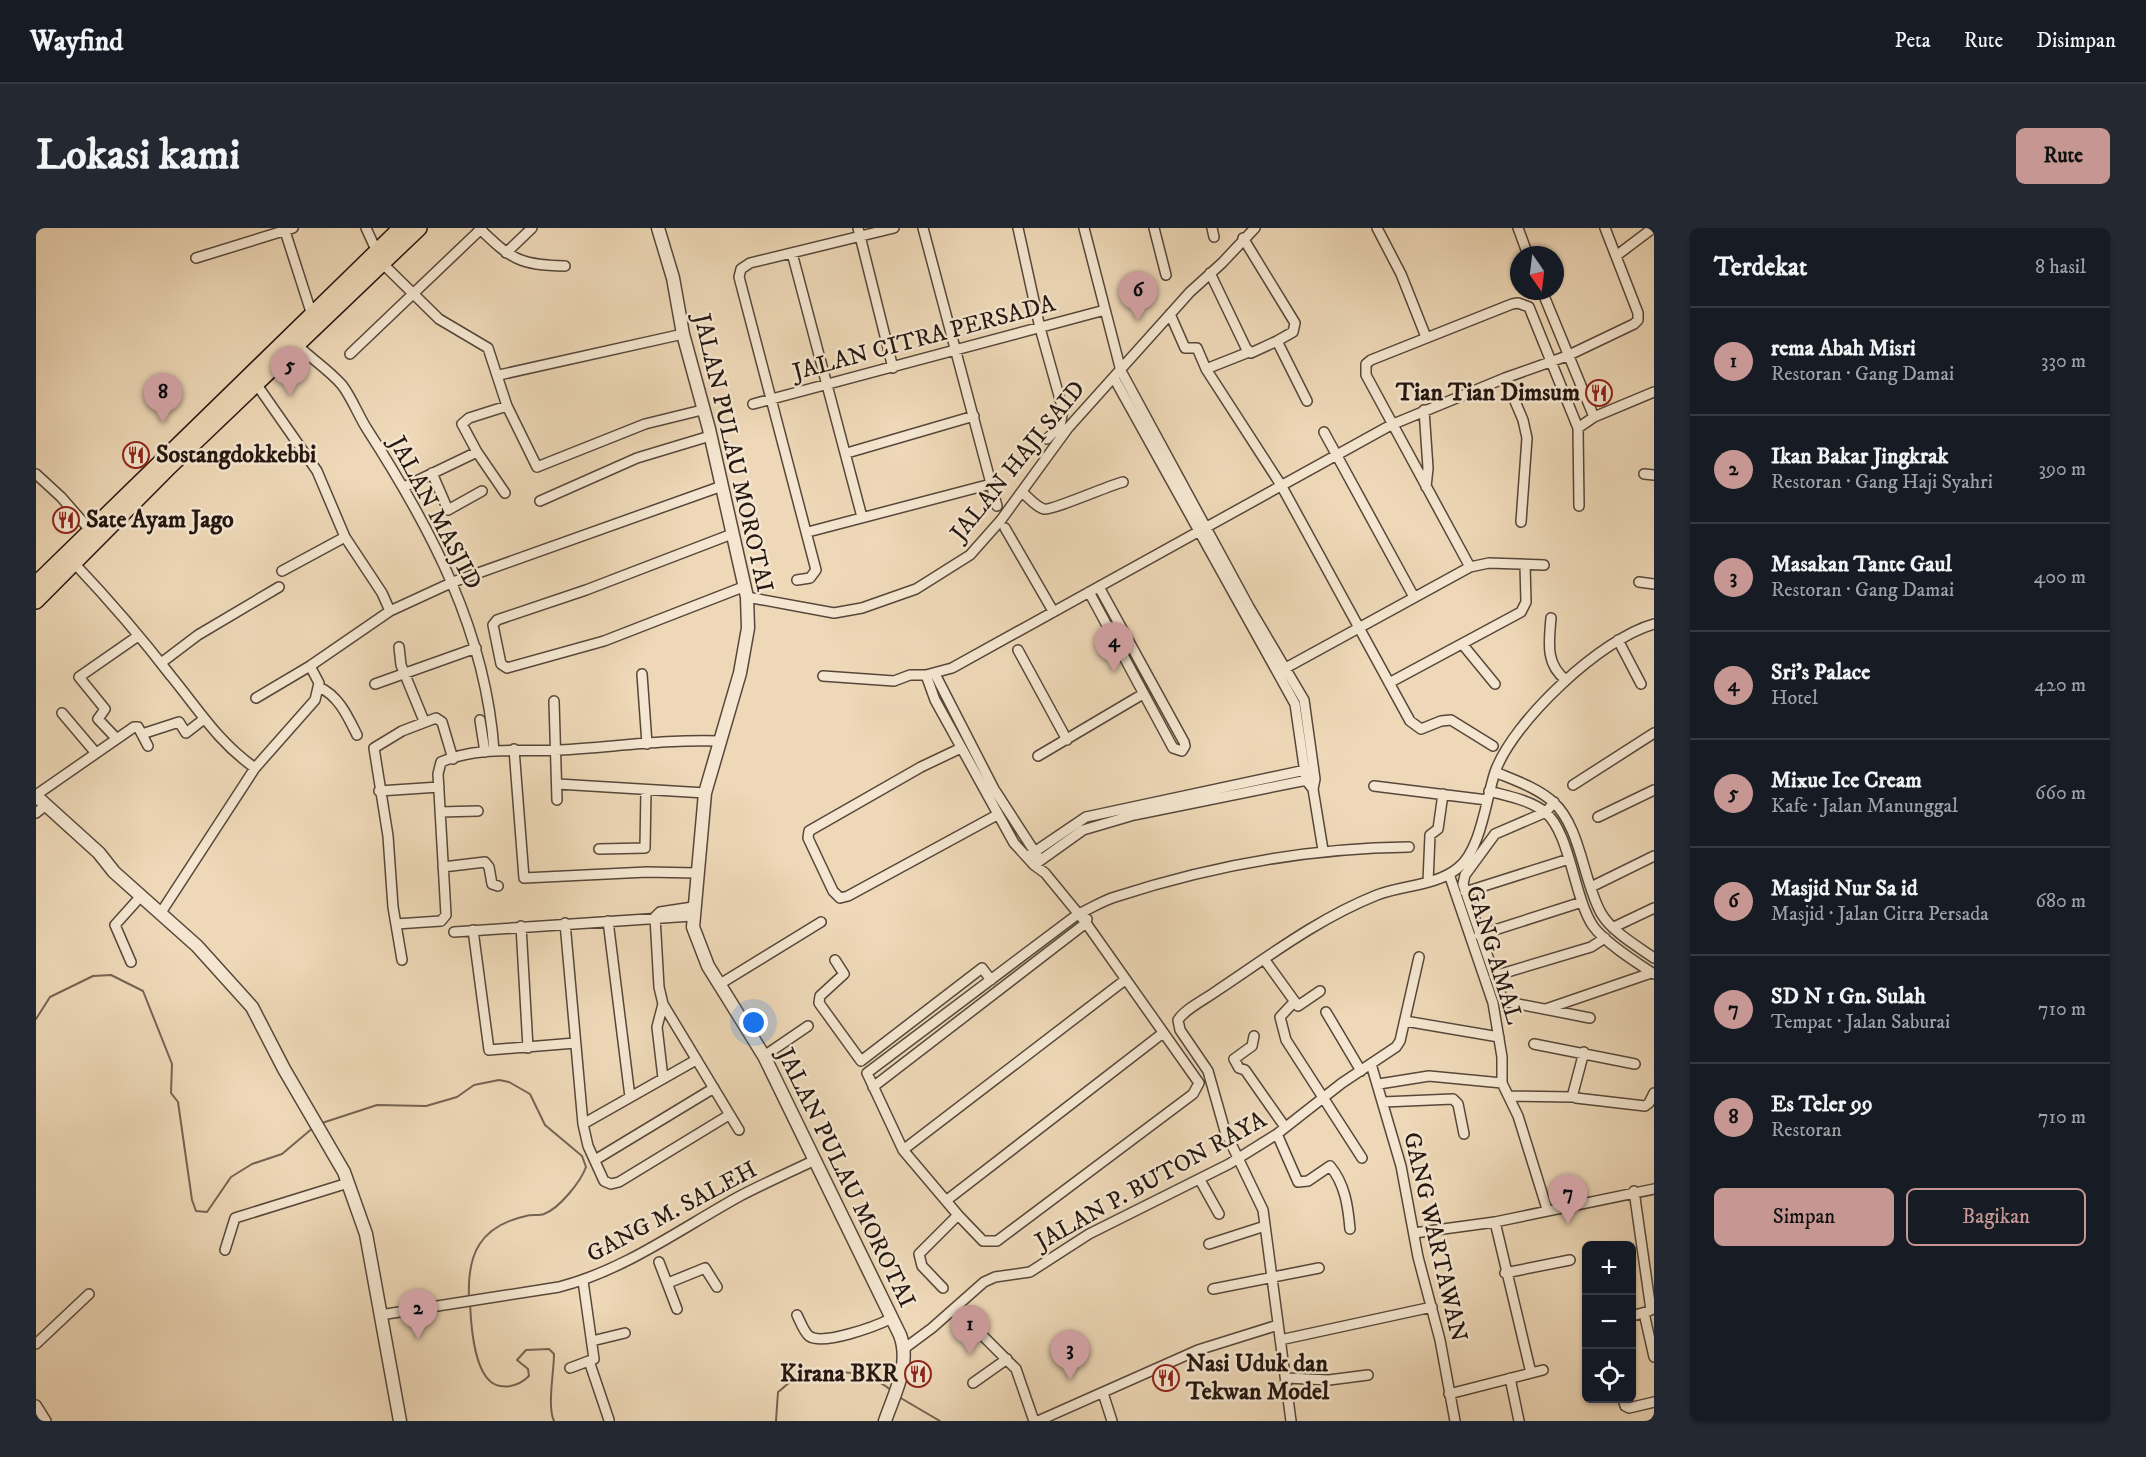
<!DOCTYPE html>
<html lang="id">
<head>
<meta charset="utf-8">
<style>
	body { margin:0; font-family:"IM FELL DW Pica",serif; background:#242831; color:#f1f3f6 }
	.controls { position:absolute; right:18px; bottom:18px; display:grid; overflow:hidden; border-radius:9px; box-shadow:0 2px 4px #0004 }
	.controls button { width:54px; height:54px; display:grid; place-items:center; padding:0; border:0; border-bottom:2px solid #363941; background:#171b24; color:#f1f3f6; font:30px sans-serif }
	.compass { position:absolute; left:1474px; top:18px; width:54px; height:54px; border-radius:50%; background:#171b24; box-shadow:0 2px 4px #0004; rotate:166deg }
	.you { position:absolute; left:718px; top:795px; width:21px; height:21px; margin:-15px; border:4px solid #fff; border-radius:50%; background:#1a73e8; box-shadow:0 0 0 9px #1a73e833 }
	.badge { display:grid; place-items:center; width:39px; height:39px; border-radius:50%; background:#c59692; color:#111; font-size:20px; font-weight:700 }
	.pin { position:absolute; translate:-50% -50px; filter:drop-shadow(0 2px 3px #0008) }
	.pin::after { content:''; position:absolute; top:32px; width:21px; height:18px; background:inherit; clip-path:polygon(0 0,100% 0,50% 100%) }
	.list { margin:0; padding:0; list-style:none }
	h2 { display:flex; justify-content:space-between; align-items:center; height:78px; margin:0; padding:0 24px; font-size:26px }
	h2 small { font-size:20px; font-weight:400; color:#9ea1a6 }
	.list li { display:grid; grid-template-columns:39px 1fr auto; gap:18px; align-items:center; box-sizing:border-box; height:108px; padding:0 24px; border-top:2px solid #363941 }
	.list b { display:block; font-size:22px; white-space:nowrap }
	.list p { margin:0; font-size:20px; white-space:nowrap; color:#9ea1a6 }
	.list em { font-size:20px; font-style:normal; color:#9ea1a6 }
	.actions { display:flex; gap:12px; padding:18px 24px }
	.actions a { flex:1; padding:14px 0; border:2px solid #c59692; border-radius:9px; text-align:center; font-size:21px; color:#c59692 }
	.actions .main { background:#c59692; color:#111 }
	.icon { flex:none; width:33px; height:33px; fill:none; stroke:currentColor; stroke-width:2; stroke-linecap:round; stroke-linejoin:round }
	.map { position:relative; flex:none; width:1618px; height:1193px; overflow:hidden; border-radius:9px }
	header { display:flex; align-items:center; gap:36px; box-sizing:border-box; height:84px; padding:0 30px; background:#171b24; border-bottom:2px solid #363941 }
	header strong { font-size:28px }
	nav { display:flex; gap:33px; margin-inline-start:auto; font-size:21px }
	.intro { display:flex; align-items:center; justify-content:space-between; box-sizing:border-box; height:144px; padding:0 36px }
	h1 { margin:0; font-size:42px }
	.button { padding:15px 27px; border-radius:9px; background:#c59692; color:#111; font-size:21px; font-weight:700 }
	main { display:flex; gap:36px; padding:0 36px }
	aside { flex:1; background:#171b24; border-radius:9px; box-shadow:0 2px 4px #0004 }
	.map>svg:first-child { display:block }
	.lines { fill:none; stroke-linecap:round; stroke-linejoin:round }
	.stream { stroke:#756353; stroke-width:2 }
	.minor-casing { stroke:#57473a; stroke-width:12 }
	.tertiary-casing { stroke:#57473a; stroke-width:15 }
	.primary-casing { stroke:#251711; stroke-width:18 }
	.minor { stroke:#f4e6d0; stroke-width:9 }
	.tertiary { stroke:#f4e6d0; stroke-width:12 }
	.primary { stroke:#eed8b7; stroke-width:15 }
	.labels { text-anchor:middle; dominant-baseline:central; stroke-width:5; stroke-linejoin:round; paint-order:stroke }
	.street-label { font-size:24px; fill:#251711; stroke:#f4e6d0 }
	.poi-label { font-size:24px; font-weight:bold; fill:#251711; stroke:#f4e6d0; text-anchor:start }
</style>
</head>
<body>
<header>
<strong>Wayfind</strong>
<nav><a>Peta</a><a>Rute</a><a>Disimpan</a></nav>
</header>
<div class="intro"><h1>Lokasi kami</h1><a class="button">Rute</a></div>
<main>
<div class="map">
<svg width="1618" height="1193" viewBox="0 0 1618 1193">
	<rect width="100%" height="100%" fill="#eed8b7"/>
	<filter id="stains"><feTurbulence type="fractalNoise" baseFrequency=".00333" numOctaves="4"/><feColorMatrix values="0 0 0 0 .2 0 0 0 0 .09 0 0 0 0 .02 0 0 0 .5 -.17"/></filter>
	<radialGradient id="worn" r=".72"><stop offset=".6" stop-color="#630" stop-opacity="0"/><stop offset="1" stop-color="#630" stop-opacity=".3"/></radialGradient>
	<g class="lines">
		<!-- stream -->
		<path class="stream" d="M0,791L14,769L57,748L75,747L107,763L136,836L135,865L142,874L156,972L160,983L171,984L195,949L216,936L246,926L278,899
			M286,895L341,877L390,878L421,869L438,857L463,852L473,854L494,866L509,897L546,928L550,939C545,953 524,980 508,986C503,988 496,986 490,988C444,998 431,1026 433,1070
			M434,1075C435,1098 438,1154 464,1158C476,1160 485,1156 493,1148L492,1141L481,1132L490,1122L513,1121L518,1126C518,1144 511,1179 518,1193
			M863,1169L904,1193
			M740,1193L742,1164C748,1160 754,1152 761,1150C794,1140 830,1141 856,1163"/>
		<defs>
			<path id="minor" d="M248,0L276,87
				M330,0L341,24
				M443,0C475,31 483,37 529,38
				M822,0L857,140
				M887,0L961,278
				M982,0L1004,100L1027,182L1024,198L1011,211
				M1048,0L1085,143L1213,379L1268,472L1279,551L1277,561L1287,622
				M1118,0L1130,47
				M1176,0L1178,9
				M1341,0L1365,46L1390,109
				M1482,0L1492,27
				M1207,10L1259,95L1257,104L1241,113
				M470,25L496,0
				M756,25L826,289
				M1580,28L1617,0
				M160,30L257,0
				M346,35L403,91L452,120L471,178L501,239L609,196L666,182
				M1174,45L1210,120L1215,125L1241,113L1271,173
				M1506,63L1558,189L1542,200L1543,278
				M1134,86L1149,120H1161L1170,141L1213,124
				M262,118C276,131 294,143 306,157C316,170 322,187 331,201C395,300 450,404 458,523
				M314,126L446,0
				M1170,141L1245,257L1374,493L1385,501L1405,493L1415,492L1457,518
				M463,147L647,106
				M1078,150L1259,476L1270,552L1277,561
				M1469,150L1487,192L1491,210L1485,294
				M221,157L281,243L309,309L346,365L354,383
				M717,176L1069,82
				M1388,182L1392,240L1390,259
				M1558,189L1618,164
				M1288,204L1378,369
				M441,224L469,265
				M811,225L938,188
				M396,245L412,282L446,263
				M0,246L25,269L54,302
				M1608,246L1618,247
				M368,259L441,224L426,196L433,190L471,178
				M986,264C992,269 1000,279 1008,281C1015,283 1074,257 1087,254
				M504,273L601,230L674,208
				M969,300L1017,383
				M772,304L955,256
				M696,306L550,362L461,392L457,397L465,436L471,440L568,413L707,359
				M38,335C72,371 105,409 135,448C163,482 182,514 219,540
				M1434,339L1330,147V136L1335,132L1476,76L1482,75L1493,79L1542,200
				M246,343L309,309
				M761,352L774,350L780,342L703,49L705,41L714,35L858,0
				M1603,354L1618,356
				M1053,364L1137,520L1146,523L1149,518L1148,514L1063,359
				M711,369L798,385L826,380L880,361L934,327L965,292L1032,200L1154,64L1186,35L1219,0
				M1515,390C1513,414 1509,436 1530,452
				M1582,412L1605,456
				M1427,417L1459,456
				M363,419L365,437L388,493
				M982,422L1031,512
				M125,435L162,407L243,359
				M1246,442L1434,339L1453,335L1508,337
				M606,446L611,516
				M899,446L958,561L1002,629
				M890,447L899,472L978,615L998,637L1009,645L1050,695L1163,855L1157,866L961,1013H947L922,987L867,922L831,845L1042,686C1054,681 1066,673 1079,669C1174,638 1274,620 1373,619
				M787,448L858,453L874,447H890L916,440L1355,197L1469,150L1531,128L1598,96L1602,92V85L1569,0
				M1353,455L1485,384L1490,374L1489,337
				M339,456L440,420
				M283,459C303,468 312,489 321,507
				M220,470L274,438L354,383L417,354L686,258
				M518,473L521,572
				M26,485L59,524
				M444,492L449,524
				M106,506L143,494L150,505L168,491
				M80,510L62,491L69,481L43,449L102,408
				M925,520L885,539L773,603L772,610L797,663L804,670L812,668L961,587
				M478,521L488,650L611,644L660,645
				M1002,528L1107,466
				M1459,544C1478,552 1502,560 1517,574C1545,599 1547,653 1565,685C1575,703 1601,718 1618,730
				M522,556L669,565
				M1537,557L1618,505
				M1338,558L1451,572
				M343,563L403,559
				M1453,563C1471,568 1494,572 1509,584C1534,604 1538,670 1557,698C1568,714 1601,735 1618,746
				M0,567L98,499H102L112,518
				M1518,574L1510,584L1459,606L1429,647L1427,656L1467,773L1554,790
				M404,584L442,583
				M0,585L10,577
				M1562,589L1618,562
				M563,621L609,620L610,562
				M991,629L1050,589L1274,541
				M998,637L1047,602L1098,587L1276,551
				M407,639L449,634L453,639L456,656L462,658
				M1413,646L1457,775L1466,829V855L1482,888L1511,981
				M1392,654L1394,607L1402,601L1407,566
				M1555,659L1618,628
				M1429,664L1533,631
				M657,679L624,684L619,689L623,759L627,776L703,902
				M124,686L219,540L279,472L283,455L274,438
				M572,693L594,869
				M529,695L547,896L552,918L568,953L575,956L583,954L693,887
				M360,696L405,693L410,687L402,546L405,534C442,518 485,524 524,522C577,519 631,511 684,513
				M485,698L492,820
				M1578,699L1618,680
				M437,702L453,822L539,815
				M418,704L656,688
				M1443,707L1546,674
				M1228,731L1262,778L1284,763
				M366,732L357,679L352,608L338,520L366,503L400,490L406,494L417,531
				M799,732L808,746L784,768L783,775L825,833L946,740L955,752
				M95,734L79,697L105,668
				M1458,748L1555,719L1569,710
				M684,756L785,694
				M1258,774L1244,789L1250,812L1326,930
				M1510,781L1615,745
				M1290,784L1325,843
				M1369,793L1463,809
				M1218,808L1216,818L1198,831L1203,840L1209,842L1249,899
				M1498,816L1599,836
				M728,828L772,798
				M1335,836L1365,938L1382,1029L1404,1112L1419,1193
				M627,850L621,799L627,776
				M1343,856L1393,848L1466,855
				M837,859L1050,695L1051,691
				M1473,868L1536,869L1548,824
				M1540,870L1609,878L1613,875L1618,865
				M1347,874L1417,871L1422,876L1428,906
				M547,896L660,832
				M1241,906L1262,954L1272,953L1294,938C1309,956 1312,978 1314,1001
				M867,922L1089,752
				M559,932L678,860
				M1164,952L1183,986
				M1598,963L1615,1082
				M911,972L1127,805
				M1459,994L1495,1145
				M1378,1005L1459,994L1618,961
				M1173,1016L1229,998
				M189,1022L199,990L312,955
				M623,1034L641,1081
				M1469,1045L1534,1032
				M632,1055L669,1040L681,1059
				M907,1060L886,1038L883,1026L922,987
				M1177,1061L1283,1040
				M919,1080L980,1141L998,1193
				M1608,1085L1618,1129
				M344,1087L523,1059C589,1042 644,1001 704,968C729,955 754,944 779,932
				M761,1087C764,1093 768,1104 773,1108C787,1118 840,1098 854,1091
				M1596,1088L1613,1083
				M1244,1112L1396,1079
				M556,1113L589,1105
				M0,1116L53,1066
				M869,1120L896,1100L948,1054L959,1049L994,1044L1053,1006L1193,936L1241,906L1306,855L1360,819L1364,813L1383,729
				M553,1133L573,1192
				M534,1140L558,1131L547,1053
				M1251,1150L1293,1152L1332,1147
				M1474,1150L1483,1193
				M937,1155L971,1131
				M1067,1165L1076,1193
				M1413,1166L1507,1142
				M1587,1170L1589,1178L1593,1180L1618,1174
				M0,1177L10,1193
				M1002,1193L1162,1122L1242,1097
				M1255,1193L1227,982L1189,903L1172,843L1144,802L1142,792C1150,780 1170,771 1182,762C1233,728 1283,690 1341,667C1367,657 1400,658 1422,640C1445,622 1450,571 1459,544C1477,493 1566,410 1618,396"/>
			<path id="tertiary" d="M622,0L637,50L647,106L673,201L711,369L712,400L704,445L669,565L657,699L672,738L728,828L864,1107C875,1136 859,1164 849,1193
				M0,568L63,625L78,644L161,718L216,779L248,841L308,944L330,1006L364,1193"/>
			<path id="primary" d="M0,356L365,0
				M0,373L134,238L383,0"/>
		</defs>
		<!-- minor casing -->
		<use href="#minor" class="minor-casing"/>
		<!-- tertiary casing -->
		<use href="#tertiary" class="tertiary-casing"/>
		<!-- primary casing -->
		<use href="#primary" class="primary-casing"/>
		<!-- minor -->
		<use href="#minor" class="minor"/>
		<!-- tertiary -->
		<use href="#tertiary" class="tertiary"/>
		<!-- primary -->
		<use href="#primary" class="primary"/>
	</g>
	<!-- icons -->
	<defs>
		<symbol id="restaurant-ring" viewBox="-11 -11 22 22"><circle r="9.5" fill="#f4e6d0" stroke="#8f2418" stroke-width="1.5"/><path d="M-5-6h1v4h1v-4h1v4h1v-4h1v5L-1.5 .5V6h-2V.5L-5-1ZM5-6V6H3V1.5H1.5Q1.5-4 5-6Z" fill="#8f2418"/></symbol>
	</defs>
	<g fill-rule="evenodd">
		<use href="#restaurant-ring" x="1548" y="150" width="30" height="30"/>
		<use href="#restaurant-ring" x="85" y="212" width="30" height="30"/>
		<use href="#restaurant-ring" x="15" y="277" width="30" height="30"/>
		<use href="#restaurant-ring" x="867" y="1131" width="30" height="30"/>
		<use href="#restaurant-ring" x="1115" y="1135" width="30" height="30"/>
	</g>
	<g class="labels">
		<!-- street labels -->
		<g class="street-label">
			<text transform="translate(888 110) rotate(-15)">JALAN CITRA PERSADA</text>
			<text transform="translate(697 225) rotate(77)">JALAN PULAU MOROTAI</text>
			<text transform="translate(982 233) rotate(-51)">JALAN HAJI SAID</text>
			<text transform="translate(399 285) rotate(62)">JALAN MASJID</text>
			<text transform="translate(1458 727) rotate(73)">GANG AMAL</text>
			<text transform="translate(810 950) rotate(64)">JALAN PULAU MOROTAI</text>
			<text transform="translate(1115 953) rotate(-29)">JALAN P. BUTON RAYA</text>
			<text transform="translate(636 984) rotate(-28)">GANG M. SALEH</text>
			<text transform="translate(1399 1009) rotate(77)">GANG WARTAWAN</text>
		</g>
		<!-- poi labels -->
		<g class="poi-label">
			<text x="1544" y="165" text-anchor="end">Tian Tian Dimsum</text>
			<text x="120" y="227">Sostangdokkebbi</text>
			<text x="50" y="292">Sate Ayam Jago</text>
			<text x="1150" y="1136">Nasi Uduk dan<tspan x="1150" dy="28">Tekwan Model</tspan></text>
			<text x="862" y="1146" text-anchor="end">Kirana BKR</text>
		</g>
	</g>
	<rect width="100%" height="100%" filter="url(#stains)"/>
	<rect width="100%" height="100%" fill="url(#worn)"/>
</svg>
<div class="controls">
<button>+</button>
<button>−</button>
<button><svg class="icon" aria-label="locate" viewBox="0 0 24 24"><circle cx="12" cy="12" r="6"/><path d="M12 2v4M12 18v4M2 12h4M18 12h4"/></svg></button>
</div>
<svg class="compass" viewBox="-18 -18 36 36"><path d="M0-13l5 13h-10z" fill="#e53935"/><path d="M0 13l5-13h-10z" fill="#9ea1a6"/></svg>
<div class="you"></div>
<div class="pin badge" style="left:934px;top:1127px">1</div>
<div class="pin badge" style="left:382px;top:1111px">2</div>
<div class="pin badge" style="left:1034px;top:1152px">3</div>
<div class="pin badge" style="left:1078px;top:444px">4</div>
<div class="pin badge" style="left:254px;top:168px">5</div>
<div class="pin badge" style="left:1102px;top:93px">6</div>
<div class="pin badge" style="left:1532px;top:996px">7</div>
<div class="pin badge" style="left:127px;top:195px">8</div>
</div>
<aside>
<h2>Terdekat<small>8 hasil</small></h2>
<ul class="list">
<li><span class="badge">1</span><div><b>rema Abah Misri</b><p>Restoran · Gang Damai</p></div><em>330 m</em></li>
<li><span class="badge">2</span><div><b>Ikan Bakar Jingkrak</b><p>Restoran · Gang Haji Syahri</p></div><em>390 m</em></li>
<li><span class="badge">3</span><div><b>Masakan Tante Gaul</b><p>Restoran · Gang Damai</p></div><em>400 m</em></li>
<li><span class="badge">4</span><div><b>Sri's Palace</b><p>Hotel</p></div><em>420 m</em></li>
<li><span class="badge">5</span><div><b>Mixue Ice Cream</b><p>Kafe · Jalan Manunggal</p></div><em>660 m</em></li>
<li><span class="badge">6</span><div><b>Masjid Nur Sa id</b><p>Masjid · Jalan Citra Persada</p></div><em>680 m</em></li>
<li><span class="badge">7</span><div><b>SD N 1 Gn. Sulah</b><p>Tempat · Jalan Saburai</p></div><em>710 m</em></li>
<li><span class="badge">8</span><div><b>Es Teler 99</b><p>Restoran</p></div><em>710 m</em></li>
</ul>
<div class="actions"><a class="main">Simpan</a><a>Bagikan</a></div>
</aside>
</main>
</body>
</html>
